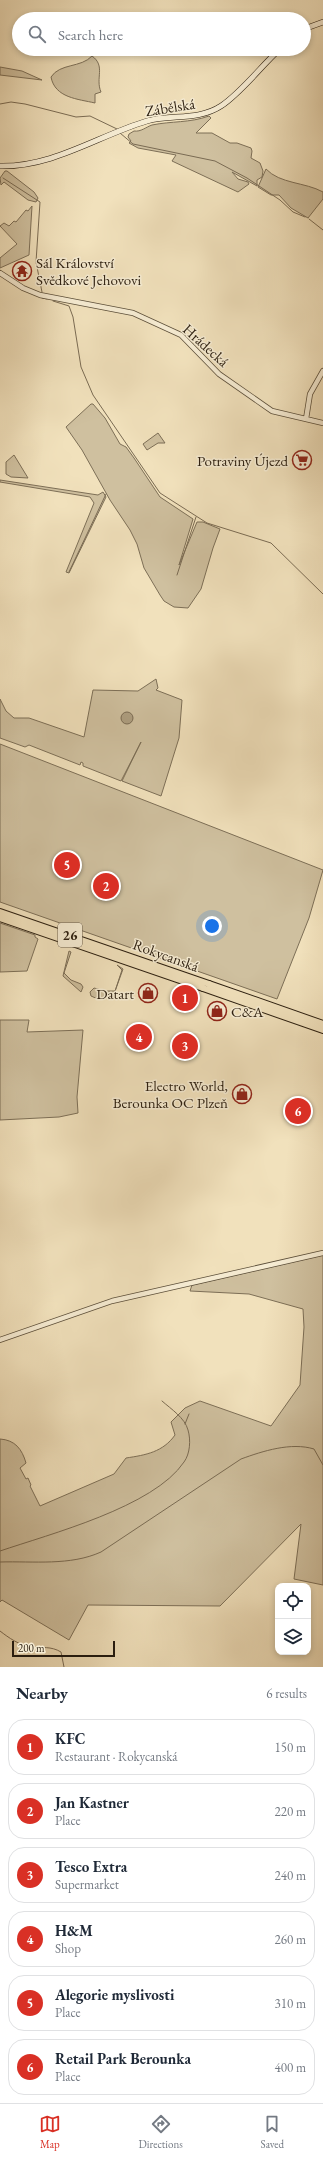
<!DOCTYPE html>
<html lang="en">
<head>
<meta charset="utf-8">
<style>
	body { margin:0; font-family:"EB Garamond",serif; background:#f2f2f3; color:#1f2937 }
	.controls { position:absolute; right:12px; bottom:12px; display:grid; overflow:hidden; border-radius:8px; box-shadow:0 2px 6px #0003 }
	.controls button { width:36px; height:36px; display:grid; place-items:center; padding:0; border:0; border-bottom:1px solid #e0e1e3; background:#fff; color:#1f2937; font:20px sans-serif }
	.scale { position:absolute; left:12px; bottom:10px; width:103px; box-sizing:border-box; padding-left:4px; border:2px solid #2b1e0f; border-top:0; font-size:11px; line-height:14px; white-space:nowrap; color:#2b1e0f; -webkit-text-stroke:3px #f6ecd3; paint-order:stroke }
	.you { position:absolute; left:212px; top:926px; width:14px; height:14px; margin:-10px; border:3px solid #fff; border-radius:50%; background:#1a73e8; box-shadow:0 0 0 6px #1a73e833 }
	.badge { display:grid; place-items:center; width:26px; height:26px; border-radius:50%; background:#d93025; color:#fff; font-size:13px; font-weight:700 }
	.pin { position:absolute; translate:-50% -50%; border:2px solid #fff; box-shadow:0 1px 4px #0006 }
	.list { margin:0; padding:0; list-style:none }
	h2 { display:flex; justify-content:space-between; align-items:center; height:52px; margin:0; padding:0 16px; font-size:17px }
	h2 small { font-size:13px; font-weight:400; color:#747a83 }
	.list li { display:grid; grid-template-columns:26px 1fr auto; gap:12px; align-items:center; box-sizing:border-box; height:56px; margin:0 8px 8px; padding:0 8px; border:1px solid #e0e1e3; border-radius:16px }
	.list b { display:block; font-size:15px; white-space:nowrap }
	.list p { margin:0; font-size:13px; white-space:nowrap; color:#747a83 }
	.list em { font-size:13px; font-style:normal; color:#747a83 }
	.icon { flex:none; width:22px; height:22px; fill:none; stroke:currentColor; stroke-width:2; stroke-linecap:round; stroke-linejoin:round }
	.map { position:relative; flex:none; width:323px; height:1667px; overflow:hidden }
	.search { position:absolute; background:#fff; box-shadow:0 2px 6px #0003; left:12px; right:12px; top:12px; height:44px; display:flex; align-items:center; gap:10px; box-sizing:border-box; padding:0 14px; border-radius:22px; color:#747a83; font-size:15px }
	.sheet { height:436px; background:#fff }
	nav { display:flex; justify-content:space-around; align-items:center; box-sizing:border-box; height:56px; border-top:1px solid #e0e1e3; background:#fff; font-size:11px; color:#747a83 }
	nav a { display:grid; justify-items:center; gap:2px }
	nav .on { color:#d93025 }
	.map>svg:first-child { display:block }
	.green { fill:#cfc09f; stroke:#7d6f57 }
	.water { fill:#ae9f81; stroke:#7a6b53 }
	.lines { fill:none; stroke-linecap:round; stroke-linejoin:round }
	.stream { stroke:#7a6b53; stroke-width:1 }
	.tertiary-casing { stroke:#5c4f3a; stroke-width:6 }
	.secondary-casing { stroke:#2b1e0f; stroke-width:6 }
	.primary-casing { stroke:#2b1e0f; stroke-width:8 }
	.trunk-casing { stroke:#2b1e0f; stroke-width:8 }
	.tertiary { stroke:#f6ecd3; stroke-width:4.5 }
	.secondary { stroke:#f6ecd3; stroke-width:5 }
	.primary { stroke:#f1e1bc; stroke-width:6 }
	.trunk { stroke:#f1e1bc; stroke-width:6 }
	.labels { text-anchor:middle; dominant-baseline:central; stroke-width:3; stroke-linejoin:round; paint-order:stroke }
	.shield { fill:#f6ecd3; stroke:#685c4a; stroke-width:1 }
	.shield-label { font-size:14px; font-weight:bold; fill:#2b1e0f }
	.street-label { font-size:15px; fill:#2b1e0f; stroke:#f6ecd3 }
	.poi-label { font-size:15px; fill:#2b1e0f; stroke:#f6ecd3; text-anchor:end }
</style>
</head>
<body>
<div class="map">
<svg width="323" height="1667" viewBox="0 0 323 1667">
	<rect width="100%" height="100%" fill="#f1e1bc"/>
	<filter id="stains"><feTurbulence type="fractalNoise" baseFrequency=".005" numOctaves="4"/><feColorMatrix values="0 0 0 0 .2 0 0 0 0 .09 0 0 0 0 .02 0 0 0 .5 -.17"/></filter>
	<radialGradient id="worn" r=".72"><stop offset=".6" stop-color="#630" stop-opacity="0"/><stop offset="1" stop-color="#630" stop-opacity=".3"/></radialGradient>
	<!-- green -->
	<path class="green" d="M92,56C106,66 95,78 101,92L95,94V103C78,99 55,98 51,77C60,63 81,68 92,56Z
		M0,67L22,71L42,80L0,75Z
		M209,116L211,118L196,133H212L230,143H237L251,148L252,151L251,158L260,163L263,171L262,177L257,180V186L232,172L238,179L248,182L249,184L238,192L172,161L176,155L138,148L129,143L131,141L128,137L129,134L134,131C141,132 146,127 152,125C171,121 190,123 209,116Z
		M266,169C280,184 305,182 323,192V199L308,218L291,208L279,195H271L258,187Z
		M5,171H7L34,192L38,198L36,202L28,200L4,182L1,185L0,178Z
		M32,206L29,255L0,268V258L17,244L0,226L4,223L9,226L14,221L16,222L26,210L28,211Z
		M91,404H93L105,418L120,444L126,447L134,458L160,497L193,519L179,565L197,522H203L220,529L213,548L201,589L188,608L174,607L164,601L160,595L144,568L137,544L130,530L110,500L82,450L66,427Z
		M158,433L165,443H158L147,450L143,444Z
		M14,455L28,478L11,477L6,474V462Z
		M0,480L98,495L103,492L106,497L69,573L66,572L94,503L90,497L0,482Z
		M156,679L158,688L156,690L182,700L179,738L161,796L122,781L141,742L121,781L83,766V763L81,762L80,765L29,745L25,747L0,738V699L6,711L14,718H29L84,737L93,690L138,691Z
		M0,744L323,870L309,918L277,999L0,902Z
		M0,923L35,935V937L38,939L27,971L0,972Z
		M69,951L71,952L64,973L71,980L81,984L83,987L81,992L63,976Z
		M117,965L123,969L113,997L98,999L91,996L90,992L94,988L105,991H115L122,970Z
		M0,1020H29L27,1032L83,1030L77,1097L78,1113L59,1117L0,1120Z
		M323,1255V1585L294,1579L301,1524L220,1606L88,1605L69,1640L2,1600L0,1602V1439C15,1440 22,1449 26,1463L20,1468L26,1479L28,1478L31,1485L30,1486L40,1506L114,1474L126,1458C146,1455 163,1452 175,1435L171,1422L185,1408L200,1401L271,1426L300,1385L304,1327L303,1309L249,1294L190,1291L192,1285Z"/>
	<!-- water -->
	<path class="water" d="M121 718a6 6 0 1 1 12 0a6 6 0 1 1-12 0Z"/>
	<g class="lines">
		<!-- stream -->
		<path class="stream" d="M0,104L11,102L25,104L76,117L90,116L117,129
			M120,133L133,144L215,161L247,178L280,200L293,212L305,217
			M3,178L40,202L36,262L42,292
			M309,219L323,230
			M42,298L47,299
			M53,301L69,306L73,317L81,367L93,395L160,493L207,523L271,543L323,594
			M69,572L106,494
			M177,575L196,517
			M185,1424L189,1414
			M0,1551C50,1534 154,1507 184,1462C190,1454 191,1440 188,1430C185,1418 171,1409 162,1401
			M0,1562C34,1561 70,1566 101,1552L241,1459C263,1451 291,1442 314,1449L323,1465
			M0,1631C9,1638 19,1645 31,1647C42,1648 51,1646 61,1652L64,1667"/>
		<defs>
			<path id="tertiary" d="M0,273L23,288L40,295L133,313L181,335L219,374L272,411L323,423
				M306,419L310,394L323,371
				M0,1340L112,1301L323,1253"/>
			<path id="secondary" d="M304,29L323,22
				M0,166C54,167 97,136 147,121C172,114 198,121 221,106C242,92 261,66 280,49"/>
			<path id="primary" d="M0,912L209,984
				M0,918L203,988"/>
			<path id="trunk" d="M209,984L323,1024
				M203,988L323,1030"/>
		</defs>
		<!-- tertiary casing -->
		<use href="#tertiary" class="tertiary-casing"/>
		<!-- secondary casing -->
		<use href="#secondary" class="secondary-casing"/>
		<!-- primary casing -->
		<use href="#primary" class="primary-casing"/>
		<!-- trunk casing -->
		<use href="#trunk" class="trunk-casing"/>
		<!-- tertiary -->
		<use href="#tertiary" class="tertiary"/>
		<!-- secondary -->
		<use href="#secondary" class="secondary"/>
		<!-- primary -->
		<use href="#primary" class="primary"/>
		<!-- trunk -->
		<use href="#trunk" class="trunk"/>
	</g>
	<!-- icons -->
	<defs>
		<symbol id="temple-ring" viewBox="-11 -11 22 22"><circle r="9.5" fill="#f6ecd3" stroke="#8f2418" stroke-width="1.5"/><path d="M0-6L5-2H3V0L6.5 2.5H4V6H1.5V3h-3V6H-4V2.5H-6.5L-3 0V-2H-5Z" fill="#8f2418"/></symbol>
		<symbol id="supermarket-ring" viewBox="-11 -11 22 22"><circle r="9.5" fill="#f6ecd3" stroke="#8f2418" stroke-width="1.5"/><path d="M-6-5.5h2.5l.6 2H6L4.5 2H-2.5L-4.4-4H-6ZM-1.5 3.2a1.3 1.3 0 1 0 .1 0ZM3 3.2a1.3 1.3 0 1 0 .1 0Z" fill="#8f2418"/></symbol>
		<symbol id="shop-ring" viewBox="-11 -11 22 22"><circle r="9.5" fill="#f6ecd3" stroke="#8f2418" stroke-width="1.5"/><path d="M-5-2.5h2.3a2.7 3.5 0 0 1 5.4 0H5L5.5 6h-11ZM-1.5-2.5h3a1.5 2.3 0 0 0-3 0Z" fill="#8f2418"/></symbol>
	</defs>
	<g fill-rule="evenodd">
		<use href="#temple-ring" x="11" y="260" width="22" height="22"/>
		<use href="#supermarket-ring" x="291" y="449" width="22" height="22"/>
		<use href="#shop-ring" x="137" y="982" width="22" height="22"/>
		<use href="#shop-ring" x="206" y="1000" width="22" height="22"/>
		<use href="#shop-ring" x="231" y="1083" width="22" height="22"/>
	</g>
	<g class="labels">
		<!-- shield labels -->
		<rect class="shield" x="58" y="923" width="24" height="24" rx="3"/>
		<g class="shield-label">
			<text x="70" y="935">26</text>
		</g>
		<!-- street labels -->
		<g class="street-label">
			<text transform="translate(170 107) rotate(-9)">Zábělská</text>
			<text transform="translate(206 345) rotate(42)">Hrádecká</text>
			<text transform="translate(166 955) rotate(20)">Rokycanská</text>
		</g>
		<!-- poi labels -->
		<g class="poi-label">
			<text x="36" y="262" text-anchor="start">Sál Království<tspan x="36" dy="17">Svědkové Jehovovi</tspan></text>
			<text x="288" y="460">Potraviny Újezd</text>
			<text x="134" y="993">Datart</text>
			<text x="231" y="1011" text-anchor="start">C&amp;A</text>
			<text x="228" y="1085">Electro World,<tspan x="228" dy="17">Berounka OC Plzeň</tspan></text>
		</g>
	</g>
	<rect width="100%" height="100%" filter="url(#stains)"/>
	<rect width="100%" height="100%" fill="url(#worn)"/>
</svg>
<div class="controls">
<button><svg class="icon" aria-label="locate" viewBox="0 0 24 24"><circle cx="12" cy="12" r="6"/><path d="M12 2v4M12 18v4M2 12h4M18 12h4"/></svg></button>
<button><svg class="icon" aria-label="layers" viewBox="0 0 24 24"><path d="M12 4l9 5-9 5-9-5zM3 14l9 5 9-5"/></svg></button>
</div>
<div class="scale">200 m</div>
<div class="you"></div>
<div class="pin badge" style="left:185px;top:998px">1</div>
<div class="pin badge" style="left:106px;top:886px">2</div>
<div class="pin badge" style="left:185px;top:1046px">3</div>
<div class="pin badge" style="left:139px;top:1037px">4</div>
<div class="pin badge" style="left:67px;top:865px">5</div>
<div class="pin badge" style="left:298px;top:1111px">6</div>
<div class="search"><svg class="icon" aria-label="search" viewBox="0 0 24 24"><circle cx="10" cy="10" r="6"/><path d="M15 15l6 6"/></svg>Search here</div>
</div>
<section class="sheet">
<h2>Nearby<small>6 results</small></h2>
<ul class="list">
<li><span class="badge">1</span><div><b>KFC</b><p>Restaurant · Rokycanská</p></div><em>150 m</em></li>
<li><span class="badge">2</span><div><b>Jan Kastner</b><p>Place</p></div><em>220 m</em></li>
<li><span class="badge">3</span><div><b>Tesco Extra</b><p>Supermarket</p></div><em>240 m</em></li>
<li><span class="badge">4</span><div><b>H&amp;M</b><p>Shop</p></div><em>260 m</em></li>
<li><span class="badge">5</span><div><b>Alegorie myslivosti</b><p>Place</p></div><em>310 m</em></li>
<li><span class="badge">6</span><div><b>Retail Park Berounka</b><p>Place</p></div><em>400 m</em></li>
</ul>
</section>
<nav>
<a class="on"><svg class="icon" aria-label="map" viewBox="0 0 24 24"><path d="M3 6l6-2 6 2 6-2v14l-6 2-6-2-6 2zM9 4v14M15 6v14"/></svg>Map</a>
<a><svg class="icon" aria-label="directions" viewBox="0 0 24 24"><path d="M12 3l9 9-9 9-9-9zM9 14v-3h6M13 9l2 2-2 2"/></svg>Directions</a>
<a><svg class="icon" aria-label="saved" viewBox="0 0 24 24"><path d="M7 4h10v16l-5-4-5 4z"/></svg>Saved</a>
</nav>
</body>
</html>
